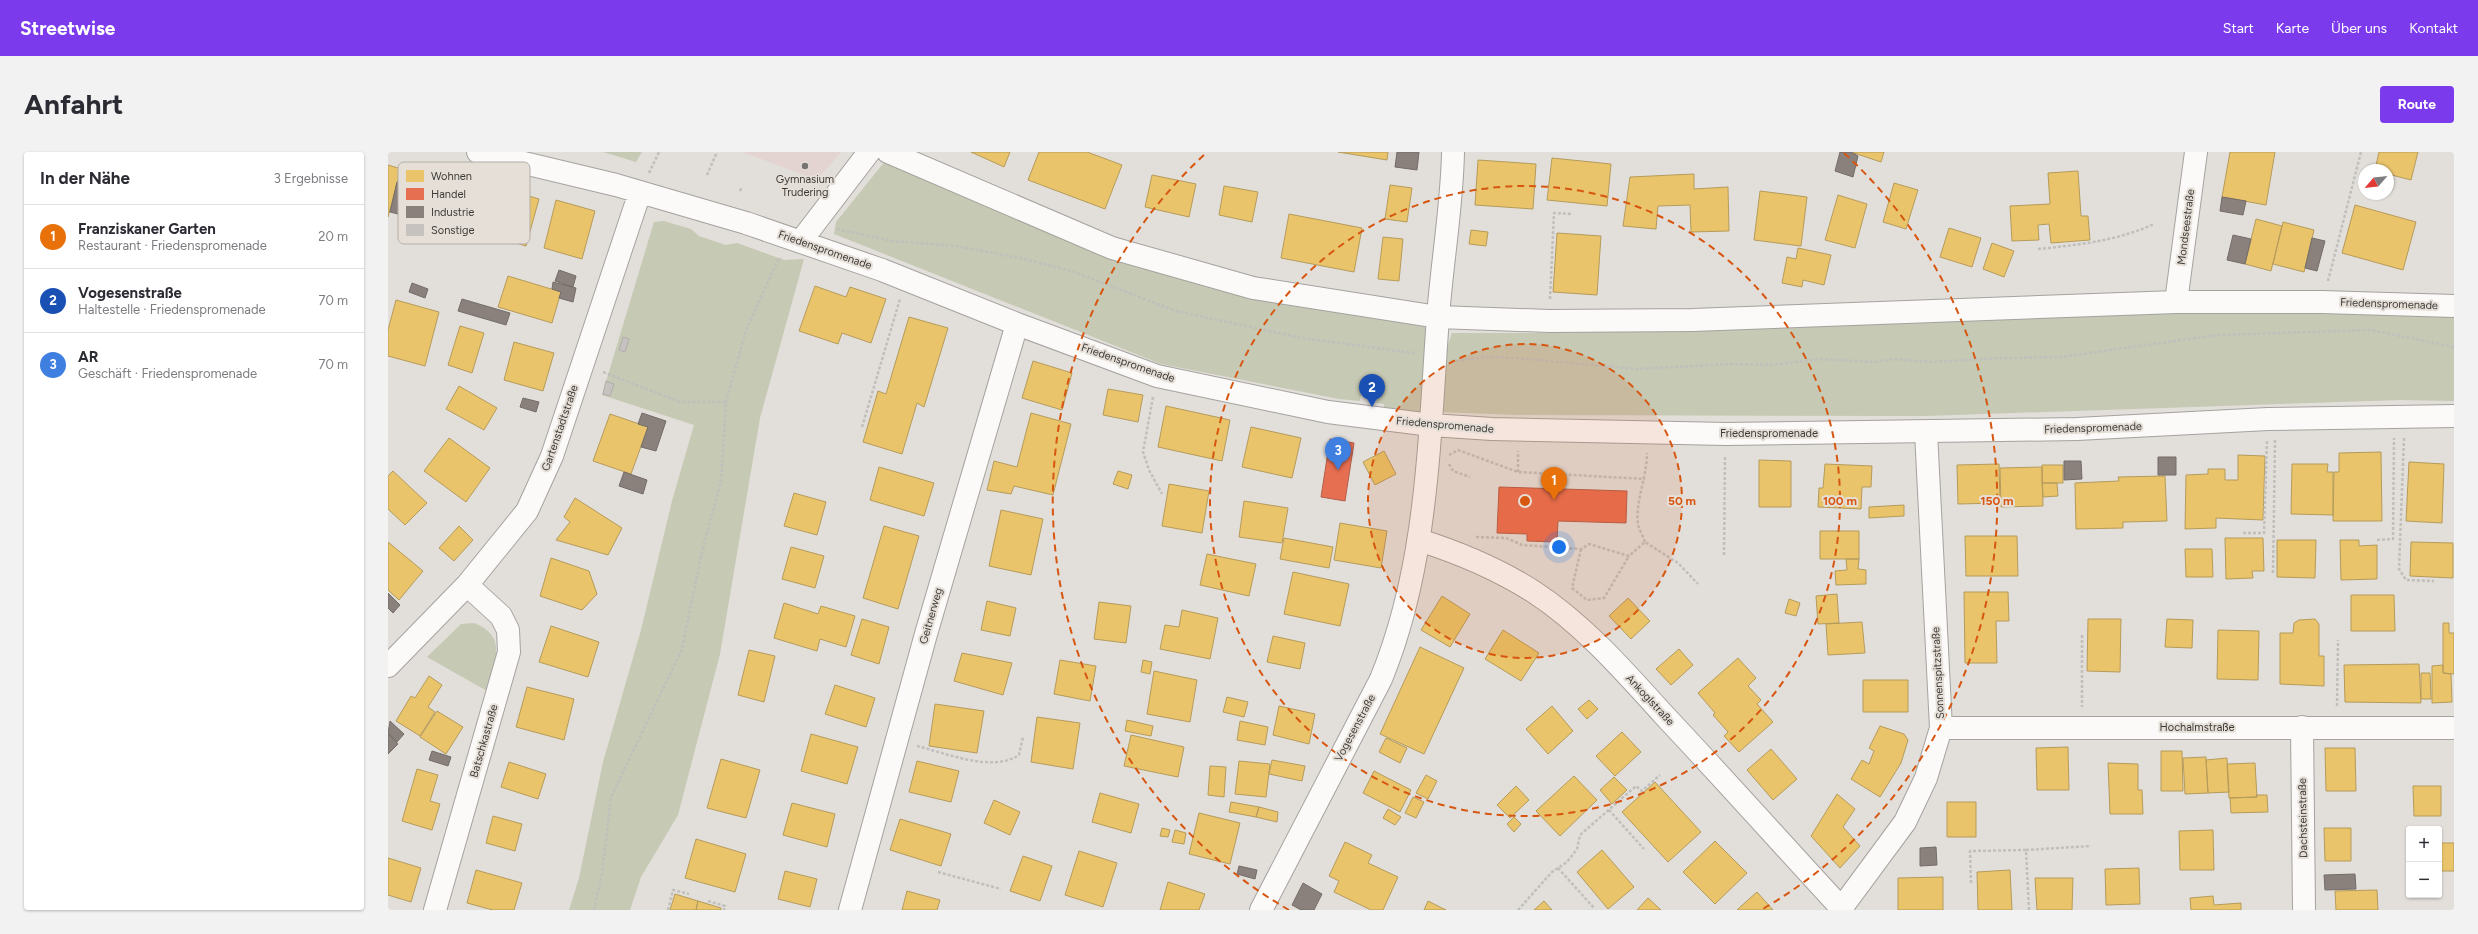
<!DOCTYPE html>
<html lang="de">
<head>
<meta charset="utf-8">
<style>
	body { margin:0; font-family:Figtree,sans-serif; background:#f2f2f3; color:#2b2b33 }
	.controls { position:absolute; right:12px; bottom:12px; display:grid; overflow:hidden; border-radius:4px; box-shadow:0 1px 3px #0004 }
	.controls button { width:36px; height:36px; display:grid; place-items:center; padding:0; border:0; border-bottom:1px solid #e1e1e2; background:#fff; color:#2b2b33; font:20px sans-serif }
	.compass { position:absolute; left:1970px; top:12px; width:36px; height:36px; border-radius:50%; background:#fff; box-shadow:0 1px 3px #0004; rotate:242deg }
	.you { position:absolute; left:1171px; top:395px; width:14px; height:14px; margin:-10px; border:3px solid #fff; border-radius:50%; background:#1a73e8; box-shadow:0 0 0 6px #1a73e833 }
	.badge { display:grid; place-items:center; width:26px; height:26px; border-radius:50%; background:#7c3aed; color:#fff; font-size:13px; font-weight:700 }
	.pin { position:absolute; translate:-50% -33px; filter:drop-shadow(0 1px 2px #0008) }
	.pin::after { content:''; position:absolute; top:21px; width:14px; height:12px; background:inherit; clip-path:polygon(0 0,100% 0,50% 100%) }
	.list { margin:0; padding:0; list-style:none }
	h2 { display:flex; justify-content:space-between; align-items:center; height:52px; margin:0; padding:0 16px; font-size:17px }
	h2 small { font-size:13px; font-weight:400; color:#7c7c81 }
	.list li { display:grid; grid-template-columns:26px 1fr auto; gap:12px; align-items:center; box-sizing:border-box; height:64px; padding:0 16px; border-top:1px solid #e1e1e2 }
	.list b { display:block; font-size:15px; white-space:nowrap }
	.list p { margin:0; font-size:13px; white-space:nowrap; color:#7c7c81 }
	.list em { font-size:13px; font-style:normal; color:#7c7c81 }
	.map { position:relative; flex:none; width:2066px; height:758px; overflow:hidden; border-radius:4px }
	header { display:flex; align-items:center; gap:24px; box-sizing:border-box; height:56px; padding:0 20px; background:#7c3aed; color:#fff }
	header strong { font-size:19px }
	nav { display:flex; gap:22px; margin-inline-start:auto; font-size:14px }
	.intro { display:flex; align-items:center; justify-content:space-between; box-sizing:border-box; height:96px; padding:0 24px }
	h1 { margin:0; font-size:28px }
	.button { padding:10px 18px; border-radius:4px; background:#7c3aed; color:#fff; font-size:14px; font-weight:700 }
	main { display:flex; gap:24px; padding:0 24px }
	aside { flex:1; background:#fff; border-radius:4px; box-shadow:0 1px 3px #0004 }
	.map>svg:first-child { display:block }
	.education { fill:#e3d3d1 }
	.green { fill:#c6c9b3 }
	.homes { fill:#e9c46a; stroke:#b59b5b }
	.shops { fill:#e76f51; stroke:#b45f4a }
	.industry { fill:#8a817c; stroke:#736c68 }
	.building { fill:#c6c2c0; stroke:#b1aeab }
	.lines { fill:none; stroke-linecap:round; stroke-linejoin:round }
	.minor-casing { stroke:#a5a29f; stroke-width:24 }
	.path { stroke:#c0bfbc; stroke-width:2.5; stroke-dasharray:3 2; stroke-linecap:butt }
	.minor { stroke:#fbfaf9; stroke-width:22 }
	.ring { fill:none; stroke:#d75610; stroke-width:2; stroke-dasharray:7 5 }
	.poi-dot { fill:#777471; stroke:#e5dfd7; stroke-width:1.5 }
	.labels { text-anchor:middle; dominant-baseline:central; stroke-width:4; stroke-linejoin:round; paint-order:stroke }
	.poi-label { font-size:11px; fill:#3d3b38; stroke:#e5dfd7 }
	.street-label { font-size:11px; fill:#3d3b38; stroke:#e5dfd7 }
	.key { fill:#e5dfd7; stroke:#b3aea7; stroke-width:1 }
	.key-label { font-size:11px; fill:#3d3b38 }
	.centre { fill:#d75610; stroke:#e5dfd7; stroke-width:2 }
	.ring-label { font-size:12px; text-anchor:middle; font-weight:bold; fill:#d75610; stroke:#e5dfd7; stroke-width:4; stroke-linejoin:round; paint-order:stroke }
</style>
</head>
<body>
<header>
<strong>Streetwise</strong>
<nav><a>Start</a><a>Karte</a><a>Über uns</a><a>Kontakt</a></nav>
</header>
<div class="intro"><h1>Anfahrt</h1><a class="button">Route</a></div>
<main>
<aside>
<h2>In der Nähe<small>3 Ergebnisse</small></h2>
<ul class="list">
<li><span class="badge" style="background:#e8710a">1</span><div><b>Franziskaner Garten</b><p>Restaurant · Friedenspromenade</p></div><em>20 m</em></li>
<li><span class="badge" style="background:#1a4fb4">2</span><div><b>Vogesenstraße</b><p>Haltestelle · Friedenspromenade</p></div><em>70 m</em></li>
<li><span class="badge" style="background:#3f7fe0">3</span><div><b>AR</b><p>Geschäft · Friedenspromenade</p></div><em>70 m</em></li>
</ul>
</aside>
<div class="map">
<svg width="2066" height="758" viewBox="0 0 2066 758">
	<rect width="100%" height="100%" fill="#e2deda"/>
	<!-- education -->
	<path class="education" d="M355,0H453L429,28Z"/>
	<!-- green -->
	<path class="green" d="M215,0H254L248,10Z
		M498,8L865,142L1038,175L1033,261L996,256V252L988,251L989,245L973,243L972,249L951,247L773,212L446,82L448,70Z
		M276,69L303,77L311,84L338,93L349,91L396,108L416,107L372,266L332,502L290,663L253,725L242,758H181L191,726L215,610L253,478L284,349L306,273L214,243L266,70Z
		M1790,157L2066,163V249L2013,248L1537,264L1128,263L1050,260L1056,204L1064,181H1159Z
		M86,471C121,485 106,510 99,539L39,505L73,472Z"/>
	<!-- homes -->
	<path class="homes" d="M583,0H622L616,15Z
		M651,0H699L734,13L717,57L640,28Z
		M950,0H1000L999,8Z
		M1463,0H1496L1493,10Z
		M1842,0H1887L1878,53L1834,45Z
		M1991,0H2030L2023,28L2000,22V18H1987Z
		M1164,6L1223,12L1219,54L1159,48Z
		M1090,8L1148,12L1145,57L1087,53Z
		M0,13L13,17L0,65Z
		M1690,19L1693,64H1700L1702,88L1663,91L1661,72L1650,73L1651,88L1624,89L1622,54L1662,52L1660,21Z
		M1306,22V37L1340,35L1341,79L1303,80L1302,53L1270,54L1268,77L1235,74L1242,25Z
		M764,23L808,32L801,65L757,55Z
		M1506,31L1530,38L1518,77L1495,70Z
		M1002,33L1024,36L1019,70L997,67Z
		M836,34L870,40L864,70L831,63Z
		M114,36L151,47L138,94L101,83Z
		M1372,39L1419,45L1413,94L1366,88Z
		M1450,43L1479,52L1467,96L1437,88Z
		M168,48L207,59L194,107L156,96Z
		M1967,53L2028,70L2015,118L1954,101Z
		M901,62L974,76L966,120L893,106Z
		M1868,67L1894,74L1883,119L1857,112Z
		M1895,70L1926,78L1916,120L1885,112Z
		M1561,76L1593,86L1584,115L1552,105Z
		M1083,78L1100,80L1098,94L1081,92Z
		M1169,81L1213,84L1209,143L1165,140Z
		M995,85L1015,87L1011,129L990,127Z
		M1604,91L1626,99L1616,125L1595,117Z
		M1410,96L1443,103L1436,133L1415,128L1414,135L1394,131L1399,105L1408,107Z
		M120,124L173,140L164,171L110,155Z
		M427,134L458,145L462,135L498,147L483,191L454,181L450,192L411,179Z
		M8,148L51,160L37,214L0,204V178Z
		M521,165L560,176L536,255L529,251L514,302L475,290L490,239L498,242Z
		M72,174L96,181L84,221L60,213Z
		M126,190L166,201L155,239L116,228Z
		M645,209L684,221L674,258L634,246Z
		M71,234L109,256L96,278L58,257Z
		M720,237L755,243L750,270L715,263Z
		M778,254L842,268L834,309L770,295Z
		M643,261L683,272L665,343L626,334L623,342L599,338L606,309L629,315Z
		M222,262L260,275L243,322L205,309Z
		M863,275L913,286L904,326L854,315Z
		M61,286L102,316L78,350L36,319Z
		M996,299L1008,322L987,333L975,310Z
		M1993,300L1994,369H1945L1946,320H1951V301Z
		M1850,303L1877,304L1875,368L1828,366V376L1797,377L1798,323L1820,322V317H1837V328H1850Z
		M1371,308L1403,309V355H1371Z
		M2021,310L2056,312L2054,371L2018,369Z
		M1437,312L1484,314L1483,335H1474L1473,357L1430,355L1431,336H1435Z
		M1611,312L1612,351L1570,352L1569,313Z
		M1904,312H1940L1939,320H1945V363L1903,362Z
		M1654,313H1675V331H1654Z
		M491,315L546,331L536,364L482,348Z
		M1654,315L1655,354L1613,355L1612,316Z
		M5,319L39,351L17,373L0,357V324Z
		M730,319L744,323L740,337L725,332Z
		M1777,324L1779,369L1735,370V376L1688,377L1687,331L1731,329L1730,325Z
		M1654,331H1669L1670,344L1655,345Z
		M781,332L821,339L814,381L774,374Z
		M406,341L438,350L429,383L396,374Z
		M187,346L234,376L220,403L168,388L182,370L176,365Z
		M856,349L900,356L894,391L851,385Z
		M1516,353V364L1481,366V355Z
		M613,358L655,367L643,423L601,414Z
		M952,371L999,379L993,416L946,408Z
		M71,374L85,388L66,409L51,396Z
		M496,374L531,384L510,457L475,446Z
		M1432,379H1471V407H1432Z
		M1577,384H1629L1630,424H1578Z
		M896,386L945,395L941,416L892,407Z
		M1837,386H1875L1876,419H1864L1865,426L1838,427Z
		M1889,388H1928L1927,426L1889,425Z
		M1952,388H1971V394L1989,393V427L1953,428Z
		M0,390L35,419L11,448L0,438Z
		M2023,390L2065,391V426L2022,424Z
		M403,395L436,404L427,436L394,427Z
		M1797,397H1824L1825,425H1798Z
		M819,402L868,412L861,444L812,433Z
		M163,406L201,419L209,442L194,458L152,444Z
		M1458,407H1471L1470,417L1478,418V432L1448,433L1447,419L1459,418Z
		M905,420L961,432L952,474L896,462Z
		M1576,440H1620L1621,469H1608L1609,511H1577Z
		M1449,442L1451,471L1430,472L1428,444Z
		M1963,443H2006L2007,479H1963Z
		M1054,444L1082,462L1062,495L1033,478Z
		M1240,446L1262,469L1243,487L1221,464Z
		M1401,447L1412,451L1408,464L1397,461Z
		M599,449L628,456L622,484L593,478Z
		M711,450L743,454L738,491L706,487Z
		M396,451L430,462L433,454L467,464L458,495L432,487L429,499L386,486Z
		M794,458L830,466L822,507L772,497L777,473L791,475Z
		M474,467L501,475L491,512L463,503Z
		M1700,467H1733L1732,520L1699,519Z
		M1779,467L1805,468L1804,496L1777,495Z
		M1927,467L1931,472V504H1936V534L1892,532V481H1905L1906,471L1911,468Z
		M1474,470L1477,501L1440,503L1438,472Z
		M2055,471H2061V481H2066V522L2055,521Z
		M163,474L211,490L200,525L151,510Z
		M1115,478L1151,501L1133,529L1097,507Z
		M1830,478L1871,479L1870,528L1829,527Z
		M885,484L917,491L912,517L879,510Z
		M1032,495L1076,516L1036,602L992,582Z
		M1291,497L1305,513L1283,533L1268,517Z
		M361,498L387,504L376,550L350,543Z
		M574,501L624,511L615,543L566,529Z
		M1350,506L1368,526L1360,534L1373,548L1369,552L1385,570L1351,600L1336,584L1340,580L1325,563L1327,561L1310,541Z
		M672,508L708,514L702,549L666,542Z
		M755,508L764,510L762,522L753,520Z
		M2031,512L2033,551L1957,550L1956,513Z
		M2055,513V521L2063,522L2064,550L2044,551V514Z
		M766,519L809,528L802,570L759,562Z
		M2033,521H2042L2043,547H2033Z
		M41,524L54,533L40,555L47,560L32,584L8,569L23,544L27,546Z
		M1475,528H1520V560H1475Z
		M447,533L487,546L478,575L437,562Z
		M139,535L186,547L176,588L128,575Z
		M839,545L860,550L856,565L835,560Z
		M1201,548L1210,557L1199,567L1190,557Z
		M547,552L596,559L589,601L541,594Z
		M891,554L927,562L921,592L885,583Z
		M1164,554L1185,579L1160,602L1138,577Z
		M49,559L75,575L58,602L32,585Z
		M649,565L692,571L685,617L643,610Z
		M739,568L765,574L763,584L737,579Z
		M852,569L880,575L877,593L849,588Z
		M1492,574L1516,582L1520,588L1513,611L1492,645L1463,627L1474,608L1481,612L1486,599L1481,596Z
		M1234,580L1253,600L1227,624L1208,604Z
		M423,582L470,595L459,632L413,619Z
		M743,583L796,595L790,625L736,614Z
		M998,586L1019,596L1012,611L991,600Z
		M1680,595L1681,638H1649L1648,596Z
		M1937,596H1967L1968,639H1938Z
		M1383,597L1409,627L1385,648L1359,618Z
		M1773,599H1794L1795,639H1773Z
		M1818,605L1820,641L1797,642L1795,606Z
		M1839,606L1841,640L1820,641L1818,608Z
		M333,607L372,618L358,666L319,656Z
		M884,608L917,614L914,629L881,622Z
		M529,609L571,619L563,650L521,640Z
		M851,609L882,612L878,645L847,642Z
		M121,610L158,622L150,647L113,635Z
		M1720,611L1750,612V638H1754L1755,662H1722Z
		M1867,611L1869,645L1841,646L1839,612Z
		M822,614L838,615L836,645L820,643Z
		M29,617L50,623L42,649L52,652L44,678L14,669Z
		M986,619L1023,638L1012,660L975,641Z
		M1038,623L1049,629L1040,647L1028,641Z
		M1186,624L1209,648L1172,684L1148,659Z
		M1226,625L1239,638L1224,652L1212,638Z
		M1267,630L1313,680L1280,710L1234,660Z
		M1128,634L1141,648L1122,666L1109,653Z
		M2025,634H2053V664H2026Z
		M712,641L751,652L743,681L704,670Z
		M1449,642L1467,657L1455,675L1472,694L1452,716L1423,684Z
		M1868,643H1879L1880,660L1843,661L1842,646L1869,645Z
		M1025,645L1036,650L1028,666L1017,661Z
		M606,648L632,660L622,683L596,671Z
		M843,650L871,655L868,665L841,660Z
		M1559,650H1588V685H1559Z
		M404,651L447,662L439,695L395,683Z
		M871,655L890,660L889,670L868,665Z
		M1000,657L1013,665L1007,673L995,666Z
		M811,661L852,671L842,712L801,702Z
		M105,664L134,672L127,699L98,691Z
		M1126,665L1133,672L1126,680L1119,672Z
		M512,667L563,682L553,714L502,698Z
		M774,676L782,678L780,685L772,684Z
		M1936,676H1963V709H1937Z
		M787,678L798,681L796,692L784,690Z
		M1825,678L1826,718H1792L1791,679Z
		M308,687L358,702L347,740L297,726Z
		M1327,689L1359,721L1327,752L1295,720Z
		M957,690L984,703L980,711L1010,725L995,758H983L946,740L951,729L941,724Z
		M2051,691H2066V719H2051Z
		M1214,698L1246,735L1220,757L1189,720Z
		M691,699L729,711L715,755L677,743Z
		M635,704L664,714L652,749L622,739Z
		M0,706L33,716L23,750L0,743Z
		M1751,716L1752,752L1718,753L1717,717Z
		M88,718L134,731L126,758H105L79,751Z
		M1622,718L1624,758H1590L1589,720Z
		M397,719L429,727L422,755L390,747Z
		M1555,725V758H1510V726Z
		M1647,726H1685L1684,758H1649Z
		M780,730L817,742L811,758H772Z
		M1989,738L1990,758H1948L1947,739Z
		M519,739L552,748L549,758H514Z
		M1369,740L1385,758H1349L1351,756Z
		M287,742L310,749L308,758H282Z
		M1825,744L1826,753L1853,751V758H1803L1802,746Z
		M1260,746L1273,758H1249Z
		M310,749L333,756V758H308Z
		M1040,749L1058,758H1036Z
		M1156,749L1164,758H1146Z"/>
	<!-- shops -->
	<path class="shops" d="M942,287L966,291L957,349L933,345Z
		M1111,335L1239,339L1238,371L1170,369L1169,390L1139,389V382L1109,381Z"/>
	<!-- industry -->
	<path class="industry" d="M1009,0H1031L1029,18L1007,15Z
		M1452,0H1463L1470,4L1465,25L1447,19Z
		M9,30L18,32L10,62L2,60Z
		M1834,45L1858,49L1855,63L1832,59Z
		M1845,83L1863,87L1857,112L1839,108Z
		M1924,86L1937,89L1929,119L1917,116Z
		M171,118L188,124L185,135L167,129Z
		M165,130L188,136L185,150L171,146L173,140L164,137Z
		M24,131L40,137L37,146L21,140Z
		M74,147L122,161L118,173L70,159Z
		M135,246L151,250L148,260L132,255Z
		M254,261L278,269L268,299L253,295L260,275L250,272Z
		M1770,305H1788V323H1770Z
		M1676,309H1693L1694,327L1676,328Z
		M236,320L259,328L255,342L231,334Z
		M0,441L12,453L5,461L0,456Z
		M2,569L16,582L9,590L0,581Z
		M0,581L10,592L0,602Z
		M44,599L63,605L60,614L41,608Z
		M1548,695L1549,713L1532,714V696Z
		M851,714L869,718L867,727L849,722Z
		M1967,722L1968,737L1937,738L1936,723Z
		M915,731L934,742L926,758H913L904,753Z"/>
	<!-- building -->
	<path class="building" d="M235,185L241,187L237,200L231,198Z
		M218,229L226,232L222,244L215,242Z"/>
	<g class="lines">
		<defs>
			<path id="minor" d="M90,0L228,33L358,71L494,118L629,172L769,224L940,260L1043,273L1104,277L1338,282L1689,277L1880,267L2066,264
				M500,0L724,96L865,136L1050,165L1161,169L1305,168L1788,150H1934L2066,154
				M413,89L481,0
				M1788,150L1808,0
				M1031,388C1072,401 1110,417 1146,440C1195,472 1236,519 1275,562C1336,627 1395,693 1455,758
				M0,514L79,433L139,359L164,304L252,40
				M1914,575L1916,758
				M1553,576H2066
				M47,758L121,500L120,478L113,464L79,433
				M462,758L538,482L629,172
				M873,758L993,527C1040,413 1041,287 1050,165C1054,110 1064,55 1065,0
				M1452,758L1517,670L1538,626L1553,576L1538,280"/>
		</defs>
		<!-- minor casing -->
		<use href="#minor" class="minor-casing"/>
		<!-- path -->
		<path class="path" d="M261,21L271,0
			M319,23L329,0
			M352,39L354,35
			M449,77L504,89L568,94L637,107L686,120L788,159L914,186L1026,201
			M1650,97C1689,93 1729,89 1766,72
			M1940,129L1973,0
			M1162,147L1166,61L1185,62
			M1068,209L1099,205L1127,206L1249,217L1340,212L1384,213L1433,207L1486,210L1506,207L1543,210L1612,206L1673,205L1829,183L1983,178L2066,195
			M215,220L292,250H338
			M765,245L755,300L761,318L774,342
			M474,275L512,147
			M2016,286L2011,417L2018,428L2046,429
			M1061,303L1070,298L1130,320L1257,327
			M1061,312L1065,319L1082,325
			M1130,320V299
			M1855,381H1876L1879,288
			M1088,385L1118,386L1134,393L1193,397L1201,392L1241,404L1257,390L1290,411L1310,432
			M1989,388L2005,387L2006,286
			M1257,390C1255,384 1251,378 1250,372C1247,350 1259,325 1259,301
			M1193,397L1184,436L1199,448L1216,446L1241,404
			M1336,403L1337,304
			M1885,421L1887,287
			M1694,483V555
			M1949,554L1950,488
			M529,594C558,601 604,621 631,603L635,585
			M1221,658L1256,697
			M1170,716L1206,756
			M550,720L613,737
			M1583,731L1582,699L1638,698
			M320,749L337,754L336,758
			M206,758L214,722L223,645L294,497L314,400L333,329L338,250L358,178L390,108L393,106
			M280,758L285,738L301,742
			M1130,758L1164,720L1179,710L1189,697L1192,683L1248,634L1254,639L1272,623
			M1641,758L1638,698L1703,694"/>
		<!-- minor -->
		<use href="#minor" class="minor"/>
	</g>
	<!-- distance rings -->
	<circle cx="1137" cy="349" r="157" fill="#d75610" fill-opacity=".12"/>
	<g class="ring">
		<circle cx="1137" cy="349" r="157"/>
		<circle cx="1137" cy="349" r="315"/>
		<path d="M901 758A472 472 0 0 1 818 1M1456 1A472 472 0 0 1 1373 758"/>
	</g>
	<!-- markers -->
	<circle class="poi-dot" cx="417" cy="14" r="4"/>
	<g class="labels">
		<!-- poi labels -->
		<g class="poi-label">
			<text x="417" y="27">Gymnasium<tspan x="417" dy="13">Trudering</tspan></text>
		</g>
		<!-- street labels -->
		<g class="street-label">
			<text transform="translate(1798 75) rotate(-83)">Mondseestraße</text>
			<text transform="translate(437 98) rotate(19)">Friedenspromenade</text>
			<text transform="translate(2001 152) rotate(2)">Friedenspromenade</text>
			<text transform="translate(740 211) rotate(19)">Friedenspromenade</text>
			<text transform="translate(1057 273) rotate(5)">Friedenspromenade</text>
			<text transform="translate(172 276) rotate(-71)">Gartenstadtstraße</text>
			<text transform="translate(1705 276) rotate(-2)">Friedenspromenade</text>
			<text x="1381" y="281">Friedenspromenade</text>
			<text transform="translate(543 464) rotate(-74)">Geitnerweg</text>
			<text transform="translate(1550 521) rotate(-93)">Sonnenspitzstraße</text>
			<text transform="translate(1262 548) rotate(47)">Ankoglstraße</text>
			<text x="1809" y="575">Hochalmstraße</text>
			<text transform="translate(967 576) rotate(-62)">Vogesenstraße</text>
			<text transform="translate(96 589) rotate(-74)">Batschkastraße</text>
			<text transform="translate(1915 666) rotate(-91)">Dachsteinstraße</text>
		</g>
	</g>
	<!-- legend -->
	<rect x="10" y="10" width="132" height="82" rx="6" class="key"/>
	<rect x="18" y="18" width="18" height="12" fill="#e9c46a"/>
	<rect x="18" y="36" width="18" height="12" fill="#e76f51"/>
	<rect x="18" y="54" width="18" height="12" fill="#8a817c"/>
	<rect x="18" y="72" width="18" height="12" fill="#c6c2c0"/>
	<g class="key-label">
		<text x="43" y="28">Wohnen</text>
		<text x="43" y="46">Handel</text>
		<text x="43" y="64">Industrie</text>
		<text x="43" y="82">Sonstige</text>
	</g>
	<circle cx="1137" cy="349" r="6" class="centre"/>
	<g class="ring-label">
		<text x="1294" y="353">50 m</text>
		<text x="1452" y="353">100 m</text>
		<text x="1609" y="353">150 m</text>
	</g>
</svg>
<div class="controls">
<button>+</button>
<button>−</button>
</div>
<svg class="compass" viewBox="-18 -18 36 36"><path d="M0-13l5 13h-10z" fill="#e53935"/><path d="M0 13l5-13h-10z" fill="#7c7c81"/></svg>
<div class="you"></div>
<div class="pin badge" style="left:1166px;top:348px;background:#e8710a">1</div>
<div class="pin badge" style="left:984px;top:255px;background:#1a4fb4">2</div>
<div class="pin badge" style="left:950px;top:318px;background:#3f7fe0">3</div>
</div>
</main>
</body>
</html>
